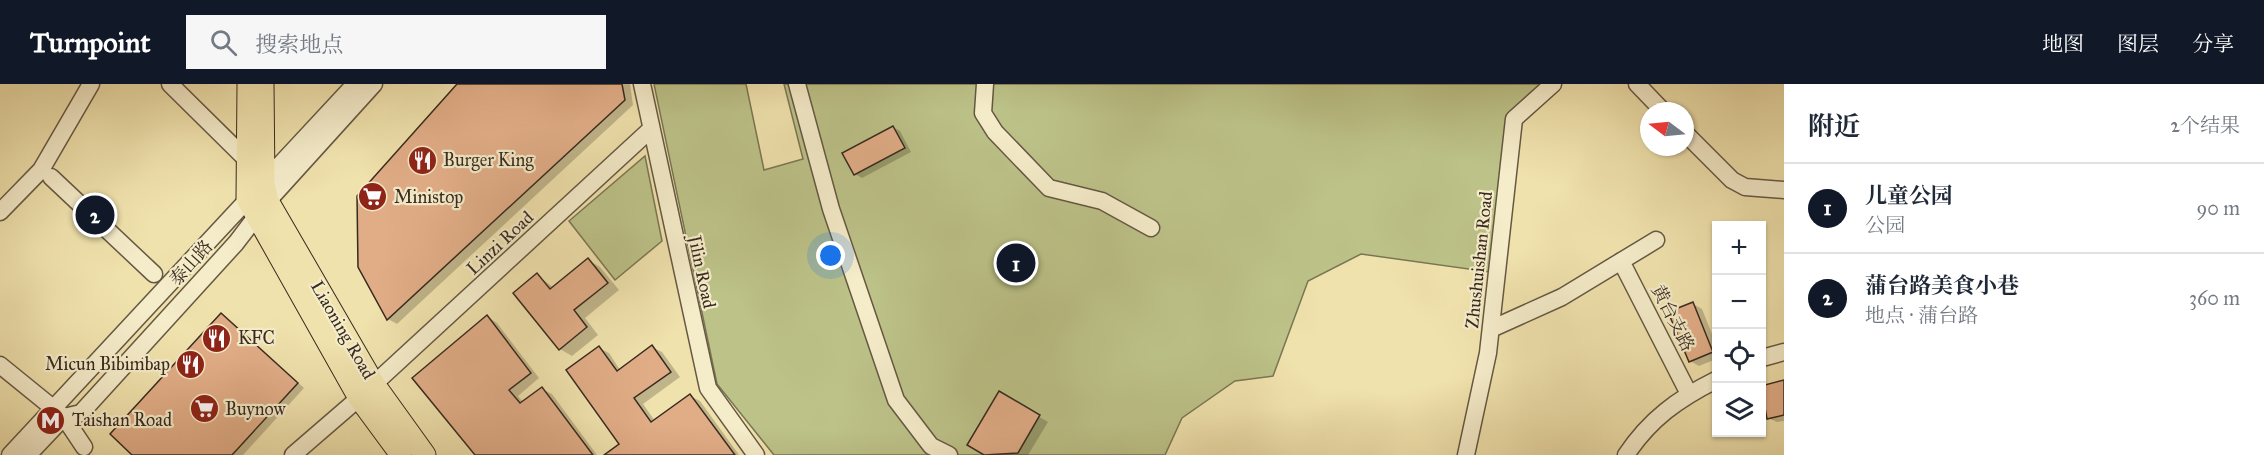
<!DOCTYPE html>
<html lang="zh">
<head>
<meta charset="utf-8">
<style>
	body { margin:0; font-family:"IM FELL Great Primer","Noto Serif SC",serif; background:#f6f6f7; color:#1f2937 }
	.controls { position:absolute; right:18px; bottom:18px; display:grid; overflow:hidden; border-radius:0px; box-shadow:0 2px 4px #0004 }
	.controls button { width:54px; height:54px; display:grid; place-items:center; padding:0; border:0; border-bottom:2px solid #e0e1e3; background:#fff; color:#1f2937; font:30px sans-serif }
	.compass { position:absolute; left:1640px; top:18px; width:54px; height:54px; border-radius:50%; background:#fff; box-shadow:0 2px 4px #0004; rotate:286deg }
	.you { position:absolute; left:831px; top:172px; width:21px; height:21px; margin:-15px; border:4px solid #fff; border-radius:50%; background:#1a73e8; box-shadow:0 0 0 9px #1a73e833 }
	.badge { display:grid; place-items:center; width:39px; height:39px; border-radius:50%; background:#111827; color:#fff; font-size:20px; font-weight:700 }
	.pin { position:absolute; translate:-50% -50%; border:3px solid #fff; box-shadow:0 2px 6px #0006 }
	.list { margin:0; padding:0; list-style:none }
	h2 { display:flex; justify-content:space-between; align-items:center; height:78px; margin:0; padding:0 24px; font-size:26px }
	h2 small { font-size:20px; font-weight:400; color:#747a83 }
	.list li { display:grid; grid-template-columns:39px 1fr auto; gap:18px; align-items:center; box-sizing:border-box; height:90px; padding:0 24px; border-top:2px solid #e0e1e3 }
	.list b { display:block; font-size:22px; white-space:nowrap }
	.list p { margin:0; font-size:20px; white-space:nowrap; color:#747a83 }
	.list em { font-size:20px; font-style:normal; color:#747a83 }
	.icon { flex:none; width:33px; height:33px; fill:none; stroke:currentColor; stroke-width:2; stroke-linecap:round; stroke-linejoin:round }
	.map { position:relative; flex:none; width:1784px; height:371px; overflow:hidden }
	header { display:flex; align-items:center; gap:36px; box-sizing:border-box; height:84px; padding:0 30px; background:#111827; color:#fff }
	header strong { font-size:28px }
	nav { display:flex; gap:33px; margin-inline-start:auto; font-size:21px }
	.search { width:420px; height:54px; background:#f6f6f7; display:flex; align-items:center; gap:15px; box-sizing:border-box; padding:0 21px; border-radius:0px; color:#747a83; font-size:22px }
	main { display:flex }
	aside { flex:1; background:#fff }
	.map>svg:first-child { display:block }
	.green { fill:#bcc288; stroke:#7a7654; stroke-width:1.5 }
	.shadow { fill:#0003 }
	.building { fill:#e1ad87; stroke:#372a20; stroke-width:1.5 }
	.lines { fill:none; stroke-linecap:round; stroke-linejoin:round }
	.minor-casing { stroke:#655843; stroke-width:19 }
	.major-casing { stroke:#372a20; stroke-width:23 }
	.minor { stroke:#f5ecca; stroke-width:16 }
	.major { stroke:#f0e2ad; stroke-width:21 }
	.labels { text-anchor:middle; dominant-baseline:central; stroke-width:4.5; stroke-linejoin:round; paint-order:stroke }
	.poi-label { font-size:18px; fill:#372a20; stroke:#f5ecca; text-anchor:start }
	.street-label { font-size:18px; fill:#372a20; stroke:#f5ecca }
</style>
</head>
<body>
<header>
<strong>Turnpoint</strong>
<div class="search"><svg class="icon" aria-label="search" viewBox="0 0 24 24"><circle cx="10" cy="10" r="6"/><path d="M15 15l6 6"/></svg>搜索地点</div>
<nav><a>地图</a><a>图层</a><a>分享</a></nav>
</header>
<main>
<div class="map">
<svg width="1784" height="371" viewBox="0 0 1784 371">
	<rect width="100%" height="100%" fill="#f0e2ad"/>
	<filter id="stains"><feTurbulence type="fractalNoise" baseFrequency=".00333" numOctaves="4"/><feColorMatrix values="0 0 0 0 .2 0 0 0 0 .09 0 0 0 0 .02 0 0 0 .5 -.17"/></filter>
	<radialGradient id="worn" r=".72"><stop offset=".6" stop-color="#630" stop-opacity="0"/><stop offset="1" stop-color="#630" stop-opacity=".3"/></radialGradient>
	<!-- green -->
	<path class="green" d="M654,0H746L764,86L803,75L784,0H1553L1514,35L1497,189L1361,170L1308,197L1273,292L1235,297L1182,334L1165,371H774L717,300Z
		M645,72L662,157L615,196L569,137Z"/>
	<!-- shadow -->
	<path class="shadow" d="M459,0H630L633,21L397,240L388,235L359,183Z
		M893,43L900,47L911,68L862,94L855,90Z
		M588,176L600,183L619,206L585,234L598,251L572,272L560,265L537,191L554,204Z
		M1693,220L1702,225L1716,260V275L1699,282L1690,277Z
		M222,231L304,304L243,371H135Z
		M488,233L497,239L539,294L518,312L523,318L542,305L552,310L597,371H476Z
		M652,263L662,268L680,293L643,320L655,337L690,312L700,317L739,371H607L621,361L599,264L609,269L620,286Z
		M1784,298V337L1777,338L1768,334L1765,317L1762,315V303Z
		M999,309L1048,338L1028,371H987L969,360Z"/>
	<!-- building -->
	<path class="building" d="M457,0H622L625,16L387,236L358,183L357,112Z
		M893,42L905,64L854,91L842,69Z
		M588,174L608,199L574,226L587,243L559,266L513,209L537,189L550,205Z
		M1693,218L1713,268L1689,278L1668,228Z
		M221,229L298,299L232,371H132L110,350Z
		M487,231L531,289L509,306L520,319L542,303L593,371H475L412,294Z
		M652,261L671,288L634,314L651,338L690,310L735,371H604L619,360L566,286L599,262L617,287Z
		M1784,296V331L1767,335L1761,302Z
		M999,307L1040,331L1018,369L984,371L967,361Z"/>
	<g class="lines">
		<defs>
			<path id="minor" d="M170,0L252,81
				M642,0L708,304L756,371
				M797,0L831,125L896,316L931,362L949,371
				M985,0L983,29L995,48L1049,104L1102,117L1151,144
				M1637,0L1663,27
				M1685,49L1732,96L1745,103L1784,106
				M51,93L154,190
				M0,128L41,86L91,0
				M1621,177L1689,310
				M1491,245L1562,213L1656,156
				M1762,274L1784,268
				M0,281L64,333L84,363
				M374,300L651,45
				M10,371L355,0
				M28,371L64,333L81,329L236,159L268,117L374,0
				M293,371L359,314
				M1466,371L1488,269L1514,35L1553,0
				M1626,371C1650,335 1678,315 1716,296"/>
			<path id="major" d="M248,0L247,115L359,314L401,371
				M263,0L264,100L268,117L374,300L425,371"/>
		</defs>
		<!-- minor casing -->
		<use href="#minor" class="minor-casing"/>
		<!-- major casing -->
		<use href="#major" class="major-casing"/>
		<!-- minor -->
		<use href="#minor" class="minor"/>
		<!-- major -->
		<use href="#major" class="major"/>
	</g>
	<!-- icons -->
	<defs>
		<symbol id="restaurant-disc" viewBox="-11 -11 22 22"><circle r="9.5" fill="#8f2418" stroke="#f5ecca"/><path d="M-5-6h1v4h1v-4h1v4h1v-4h1v5L-1.5 .5V6h-2V.5L-5-1ZM5-6V6H3V1.5H1.5Q1.5-4 5-6Z" fill="#fff"/></symbol>
		<symbol id="supermarket-disc" viewBox="-11 -11 22 22"><circle r="9.5" fill="#8f2418" stroke="#f5ecca"/><path d="M-6-5.5h2.5l.6 2H6L4.5 2H-2.5L-4.4-4H-6ZM-1.5 3.2a1.3 1.3 0 1 0 .1 0ZM3 3.2a1.3 1.3 0 1 0 .1 0Z" fill="#fff"/></symbol>
		<symbol id="metro-disc" viewBox="-11 -11 22 22"><circle r="9.5" fill="#8f2418" stroke="#f5ecca"/><path d="M-5.5 5V-5H-3L0 0L3-5H5.5V5H3V-.5L0 4L-3-.5V5Z" fill="#fff"/></symbol>
	</defs>
	<g fill-rule="evenodd">
		<use href="#restaurant-disc" x="406" y="60" width="33" height="33"/>
		<use href="#supermarket-disc" x="356" y="96" width="33" height="33"/>
		<use href="#restaurant-disc" x="200" y="238" width="33" height="33"/>
		<use href="#restaurant-disc" x="174" y="264" width="33" height="33"/>
		<use href="#supermarket-disc" x="188" y="308" width="33" height="33"/>
		<use href="#metro-disc" x="34" y="320" width="33" height="33"/>
	</g>
	<g class="labels">
		<!-- poi labels -->
		<g class="poi-label">
			<text x="443" y="76">Burger King</text>
			<text x="394" y="113">Ministop</text>
			<text x="238" y="254">KFC</text>
			<text x="170" y="280" text-anchor="end">Micun Bibimbap</text>
			<text x="225" y="325">Buynow</text>
			<text x="72" y="336">Taishan Road</text>
		</g>
		<!-- street labels -->
		<g class="street-label">
			<text transform="translate(500 159) rotate(-43)">Linzi Road</text>
			<text transform="translate(1479 176) rotate(-84)">Zhushuishan Road</text>
			<text transform="translate(191 179) rotate(-48)">泰山路</text>
			<text transform="translate(702 188) rotate(78)">Jilin Road</text>
			<text transform="translate(1673 234) rotate(63)">黄台支路</text>
			<text transform="translate(343 246) rotate(60)">Liaoning Road</text>
		</g>
	</g>
	<rect width="100%" height="100%" filter="url(#stains)"/>
	<rect width="100%" height="100%" fill="url(#worn)"/>
</svg>
<div class="controls">
<button>+</button>
<button>−</button>
<button><svg class="icon" aria-label="locate" viewBox="0 0 24 24"><circle cx="12" cy="12" r="6"/><path d="M12 2v4M12 18v4M2 12h4M18 12h4"/></svg></button>
<button><svg class="icon" aria-label="layers" viewBox="0 0 24 24"><path d="M12 4l9 5-9 5-9-5zM3 14l9 5 9-5"/></svg></button>
</div>
<svg class="compass" viewBox="-18 -18 36 36"><path d="M0-13l5 13h-10z" fill="#e53935"/><path d="M0 13l5-13h-10z" fill="#747a83"/></svg>
<div class="you"></div>
<div class="pin badge" style="left:1016px;top:179px">1</div>
<div class="pin badge" style="left:95px;top:131px">2</div>
</div>
<aside>
<h2>附近<small>2个结果</small></h2>
<ul class="list">
<li><span class="badge">1</span><div><b>儿童公园</b><p>公园</p></div><em>90 m</em></li>
<li><span class="badge">2</span><div><b>蒲台路美食小巷</b><p>地点 · 蒲台路</p></div><em>360 m</em></li>
</ul>
</aside>
</main>
</body>
</html>
